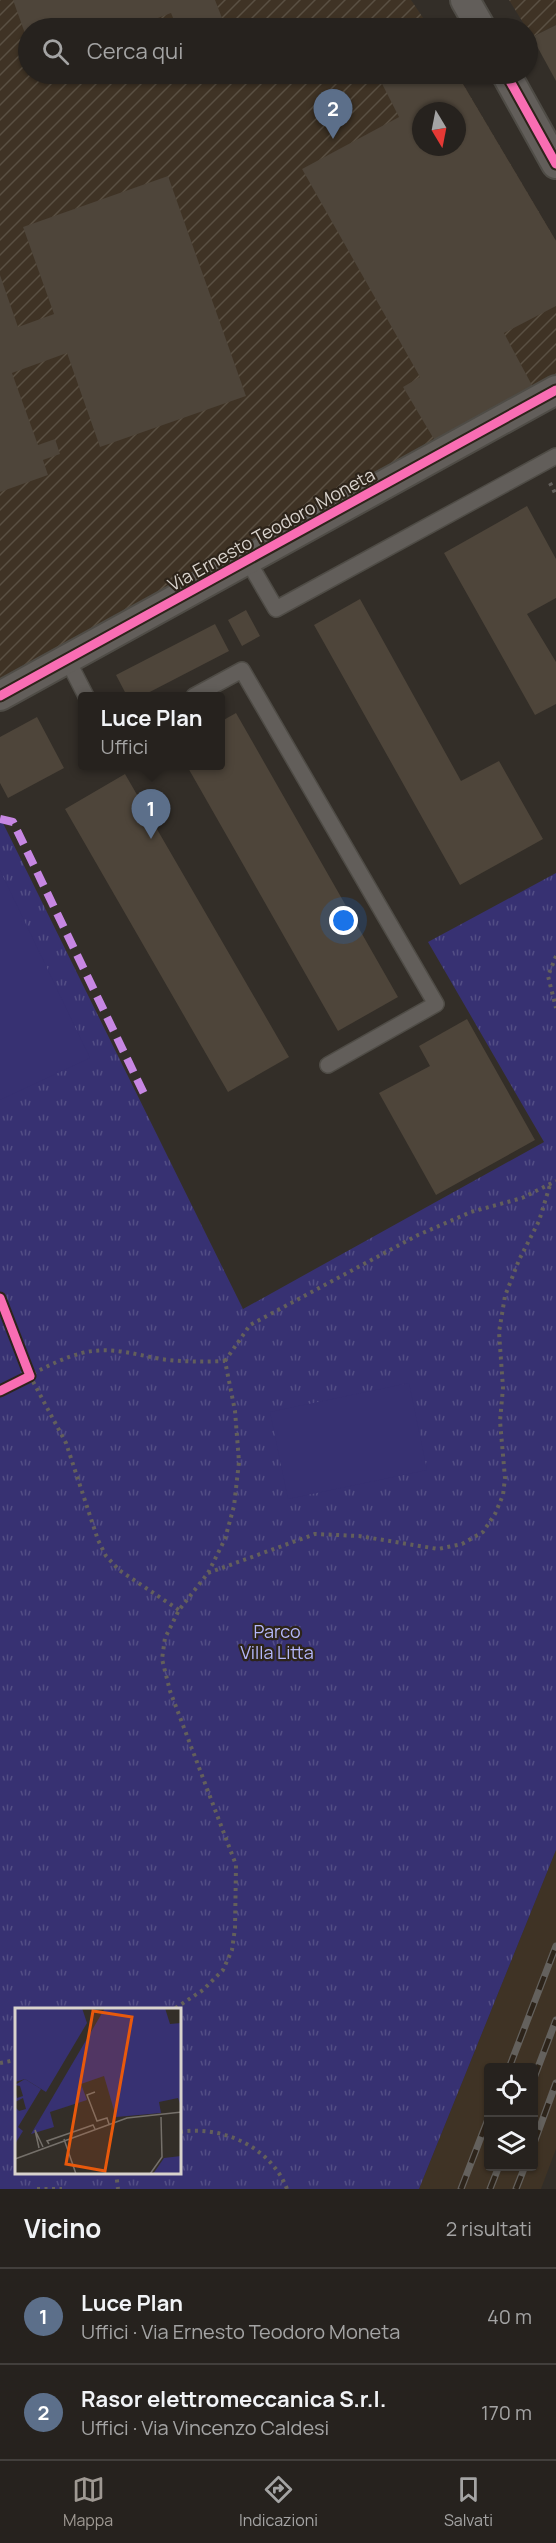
<!DOCTYPE html>
<html lang="it">
<head>
<meta charset="utf-8">
<style>
	body { margin:0; font-family:Manrope,sans-serif; background:#2e2a27; color:#f1f3f6 }
	.controls { position:absolute; right:18px; bottom:18px; display:grid; overflow:hidden; border-radius:6px; box-shadow:0 2px 4px #0004 }
	.controls button { width:54px; height:54px; display:grid; place-items:center; padding:0; border:0; border-bottom:2px solid #423f3c; background:#26221e; color:#f1f3f6; font:30px sans-serif }
	.compass { position:absolute; left:412px; top:102px; width:54px; height:54px; border-radius:50%; background:#26221e; box-shadow:0 2px 4px #0004; rotate:170deg }
	.you { position:absolute; left:344px; top:921px; width:21px; height:21px; margin:-15px; border:4px solid #fff; border-radius:50%; background:#1a73e8; box-shadow:0 0 0 9px #1a73e833 }
	.badge { display:grid; place-items:center; width:39px; height:39px; border-radius:50%; background:#9f9993; color:#fff; font-size:20px; font-weight:700 }
	.pin { position:absolute; translate:-50% -50px; filter:drop-shadow(0 2px 3px #0008) }
	.pin::after { content:''; position:absolute; top:32px; width:21px; height:18px; background:inherit; clip-path:polygon(0 0,100% 0,50% 100%) }
	.popup { position:absolute; left:78px; top:692px; width:147px; height:78px; box-sizing:border-box; display:grid; place-content:center; border-radius:6px; background:#26221e; filter:drop-shadow(0 2px 4px #0005); font-size:20px; white-space:nowrap; color:#a4a4a4 }
	.popup b { font-size:22px; color:#f1f3f6 }
	.popup::after { content:''; position:absolute; left:50%; top:100%; margin-left:-12px; border:12px solid transparent; border-top-color:#26221e }
	.list { margin:0; padding:0; list-style:none }
	h2 { display:flex; justify-content:space-between; align-items:center; height:78px; margin:0; padding:0 24px; font-size:26px }
	h2 small { font-size:20px; font-weight:400; color:#a4a4a4 }
	.list li { display:grid; grid-template-columns:39px 1fr auto; gap:18px; align-items:center; box-sizing:border-box; height:96px; padding:0 24px; border-top:2px solid #423f3c }
	.list b { display:block; font-size:22px; white-space:nowrap }
	.list p { margin:0; font-size:20px; white-space:nowrap; color:#a4a4a4 }
	.list em { font-size:20px; font-style:normal; color:#a4a4a4 }
	.icon { flex:none; width:33px; height:33px; fill:none; stroke:currentColor; stroke-width:2; stroke-linecap:round; stroke-linejoin:round }
	.map { position:relative; flex:none; width:556px; height:2189px; overflow:hidden }
	.search { position:absolute; background:#26221e; box-shadow:0 2px 4px #0004; left:18px; right:18px; top:18px; height:66px; display:flex; align-items:center; gap:15px; box-sizing:border-box; padding:0 21px; border-radius:33px; color:#a4a4a4; font-size:22px }
	.sheet { height:270px; background:#26221e }
	nav { display:flex; justify-content:space-around; align-items:center; box-sizing:border-box; height:84px; border-top:2px solid #423f3c; background:#26221e; font-size:16px; color:#a4a4a4 }
	nav a { display:grid; justify-items:center; gap:3px }
	nav .on { color:#9f9993 }
	.map>svg:first-child { display:block }
	.built { fill:#3f3325; fill-rule:evenodd }
	.industrial { fill:url(#industrial-furrows); fill-rule:evenodd }
	.grass { fill:url(#grass-tufts); fill-rule:evenodd }
	.pitch { fill:#373172 }
	.building { fill:#4e453a; fill-rule:evenodd }
	.lines { fill:none; stroke-linecap:round; stroke-linejoin:round }
	.lane-casing { stroke:#4f4c46; stroke-width:18 }
	.street-casing { stroke:#4f4c46; stroke-width:32 }
	.path { stroke:#635f5b; stroke-width:4; stroke-dasharray:3 4.5; stroke-linecap:butt }
	.lane { stroke:#625e5a; stroke-width:15 }
	.street { stroke:#625e5a; stroke-width:28 }
	.rail-casing { stroke:#64615d; stroke-width:7 }
	.rail { stroke:#2d241a; stroke-width:4.5; stroke-dasharray:14; stroke-linecap:butt }
	.quiet { stroke:#c787e3; stroke-width:8; stroke-dasharray:15 8; stroke-linecap:butt }
	.cycleway-casing { stroke:#2d241a; stroke-width:13 }
	.cycleway { stroke:#f96db3; stroke-width:9 }
	.labels { text-anchor:middle; dominant-baseline:central; stroke-width:4.5; stroke-linejoin:round; paint-order:stroke }
	.street-label { font-size:18px; fill:#d9d3cd; stroke:#2d241a }
	.park-label { font-size:18px; fill:#b4b7f9; stroke:#2d241a }
	.inset-road { fill:none; stroke:#75706a; stroke-width:1.5 }
	.view { fill:#e8590c; fill-opacity:0.15; stroke:#e8590c; stroke-width:3 }
	.inset-edge { fill:none; stroke:#d9d3cd; stroke-width:3 }
</style>
</head>
<body>
<div class="map">
<svg width="556" height="2189" viewBox="0 0 556 2189">
	<defs>
		<pattern id="industrial-furrows" width="10" height="10" patternUnits="userSpaceOnUse" patternTransform="scale(1.5)"><rect width="10" height="10" fill="#3f3325"/><path d="M-1 1l2-2M0 10L10 0M9 11l2-2" fill="none" stroke="#5a5043"/></pattern>
		<pattern id="grass-tufts" width="24" height="20" patternUnits="userSpaceOnUse" patternTransform="scale(1.5)"><rect width="24" height="20" fill="#373172"/><path d="M3 7l-1-3M5 7V3M7 7l1-3M15 17l-1-3M17 17v-4M19 17l1-3" fill="none" stroke="#534e85"/></pattern>
	</defs>
	<rect width="100%" height="100%" fill="#332e28"/>
	<!-- built -->
	<path class="built" d="M556,1850V2149L541,2189H419ZM488,2068H534V2166H488Z"/>
	<!-- industrial -->
	<path class="industrial" d="M0,0H411L430,28H28V74H457L556,241V374L0,684ZM421,111H457V147H421Z
		M509,0H556V25L532,37Z"/>
	<!-- grass -->
	<path class="grass" d="M0,817L243,1309L544,1142L428,942L556,873V1850L419,2189H0ZM16,2009H180V2172H16Z"/>
	<!-- pitch -->
	<path class="pitch" d="M0,870L90,1058L0,1100Z
		M409,1383L427,1470L288,1499L270,1412Z"/>
	<!-- building -->
	<path class="building" d="M13,0H215L226,28H177L171,13L132,28H28V42Z
		M556,25V81L532,37Z
		M377,74H457L556,241V306L504,333L533,387L435,441L403,387L420,377L302,169L399,117ZM421,111H457V147H421Z
		M168,176L246,396L100,447L67,353L12,373L38,445L55,439L60,454L43,460L48,475L0,492V275L18,327L54,314L23,227Z
		M527,506L556,559V598L527,614L556,662V704L535,715L444,553Z
		M360,599L461,781L499,761L543,839L460,885L314,625Z
		M246,610L260,636L242,646L228,620Z
		M215,624L229,651L142,696H127L116,675Z
		M236,713L398,997L338,1031L187,766H220V722Z
		M37,717L64,768L8,798L0,783V737Z
		M125,774L289,1057L228,1092L65,809Z
		M467,1019L535,1140L436,1195L379,1093L430,1066L419,1046Z"/>
	<g class="lines">
		<defs>
			<path id="lane" d="M248,561L276,609L556,456
				M67,659L86,696
				M194,696L242,670L436,1004L328,1065"/>
			<path id="street" d="M465,0L481,28
				M506,74L556,164
				M0,696L556,390"/>
		</defs>
		<!-- lane casing -->
		<use href="#lane" class="lane-casing"/>
		<!-- street casing -->
		<use href="#street" class="street-casing"/>
		<!-- path -->
		<path class="path" d="M550,483L556,495
			M556,956L548,976L556,1008
			M0,1298L30,1376L66,1443L98,1540L106,1556L119,1570L179,1610
			M225,1361L250,1325L418,1235L471,1212L522,1198L556,1181
			M0,1391C26,1378 64,1354 93,1351C116,1348 138,1355 161,1359C182,1362 203,1362 225,1361L235,1411L239,1462L234,1506L225,1539L208,1573L179,1610L165,1638L162,1659L170,1691L236,1865L235,1928L232,1950L223,1970L203,1990L174,2009
			M208,1573L315,1534L359,1536L438,1549L462,1544L483,1532L495,1514L503,1495L505,1478L500,1421L503,1388L499,1332L505,1296L519,1260L539,1221L550,1185
			M0,2063L16,2060
			M180,2132C222,2125 271,2147 287,2189
			M116,2172L118,2189
			M37,2189H62"/>
		<!-- lane -->
		<use href="#lane" class="lane"/>
		<!-- street -->
		<use href="#street" class="street"/>
		<defs>
			<path id="rail" d="M509,2068L556,1946
				M534,2078L556,2020
				M534,2143L556,2083
				M461,2189L488,2119
				M490,2189L499,2166
				M516,2189L525,2166"/>
		</defs>
		<!-- rail casing -->
		<use href="#rail" class="rail-casing"/>
		<!-- rail -->
		<use href="#rail" class="rail"/>
		<!-- quiet -->
		<path class="quiet" d="M0,819L13,822L147,1100"/>
		<defs>
			<path id="cycleway" d="M506,74L556,164
				M0,696L556,390
				M0,1298L30,1376L0,1391"/>
		</defs>
		<!-- cycleway casing -->
		<use href="#cycleway" class="cycleway-casing"/>
		<!-- cycleway -->
		<use href="#cycleway" class="cycleway"/>
	</g>
	<g class="labels">
		<!-- street labels -->
		<g class="street-label">
			<text transform="translate(271 529) rotate(-29)">Via Ernesto Teodoro Moneta</text>
		</g>
		<!-- park labels -->
		<g class="park-label">
			<text x="277" y="1631">Parco<tspan x="277" dy="21">Villa Litta</tspan></text>
		</g>
	</g>
	<!-- overview -->
	<g transform="translate(15 2008)">
		<rect width="166" height="166" fill="#332e28"/>
		<path d="M90,0H150L155,16L166,15V98L163,90L144,94L146,105L101,109L89,68L66,76L72,92L35,104L39,119L16,126ZM10,71L26,81L3,119L8,123L0,136V99L4,103L11,101L8,90L0,94V83L2,90L8,88L5,78L0,77ZM166,148V166H138L149,150Z" fill="#373172"/>
		<path d="M0,0H67L72,15L31,84L10,71L0,74Z" fill="#373172"/>
		<path class="inset-road" d="M80,84L72,87L82,113L92,110L94,116M49,131L61,166M34,136L32,133L58,124L78,117L80,121M24,140L20,122L28,139M0,151L112,110L167,104M135,166L147,149L146,109"/>
		<path class="view" d="M78,3L117,9L90,163L51,156Z"/>
		<rect width="166" height="166" class="inset-edge"/>
	</g>
</svg>
<div class="controls">
<button><svg class="icon" aria-label="locate" viewBox="0 0 24 24"><circle cx="12" cy="12" r="6"/><path d="M12 2v4M12 18v4M2 12h4M18 12h4"/></svg></button>
<button><svg class="icon" aria-label="layers" viewBox="0 0 24 24"><path d="M12 4l9 5-9 5-9-5zM3 14l9 5 9-5"/></svg></button>
</div>
<svg class="compass" viewBox="-18 -18 36 36"><path d="M0-13l5 13h-10z" fill="#e53935"/><path d="M0 13l5-13h-10z" fill="#a4a4a4"/></svg>
<div class="you"></div>
<div class="pin badge" style="left:151px;top:839px;background:#5c6f8a">1</div>
<div class="popup"><b>Luce Plan</b>Uffici</div>
<div class="pin badge" style="left:333px;top:139px;background:#5c6f8a">2</div>
<div class="search"><svg class="icon" aria-label="search" viewBox="0 0 24 24"><circle cx="10" cy="10" r="6"/><path d="M15 15l6 6"/></svg>Cerca qui</div>
</div>
<section class="sheet">
<h2>Vicino<small>2 risultati</small></h2>
<ul class="list">
<li><span class="badge" style="background:#5c6f8a">1</span><div><b>Luce Plan</b><p>Uffici · Via Ernesto Teodoro Moneta</p></div><em>40 m</em></li>
<li><span class="badge" style="background:#5c6f8a">2</span><div><b>Rasor elettromeccanica S.r.l.</b><p>Uffici · Via Vincenzo Caldesi</p></div><em>170 m</em></li>
</ul>
</section>
<nav>
<a class="on"><svg class="icon" aria-label="map" viewBox="0 0 24 24"><path d="M3 6l6-2 6 2 6-2v14l-6 2-6-2-6 2zM9 4v14M15 6v14"/></svg>Mappa</a>
<a><svg class="icon" aria-label="directions" viewBox="0 0 24 24"><path d="M12 3l9 9-9 9-9-9zM9 14v-3h6M13 9l2 2-2 2"/></svg>Indicazioni</a>
<a><svg class="icon" aria-label="saved" viewBox="0 0 24 24"><path d="M7 4h10v16l-5-4-5 4z"/></svg>Salvati</a>
</nav>
</body>
</html>
